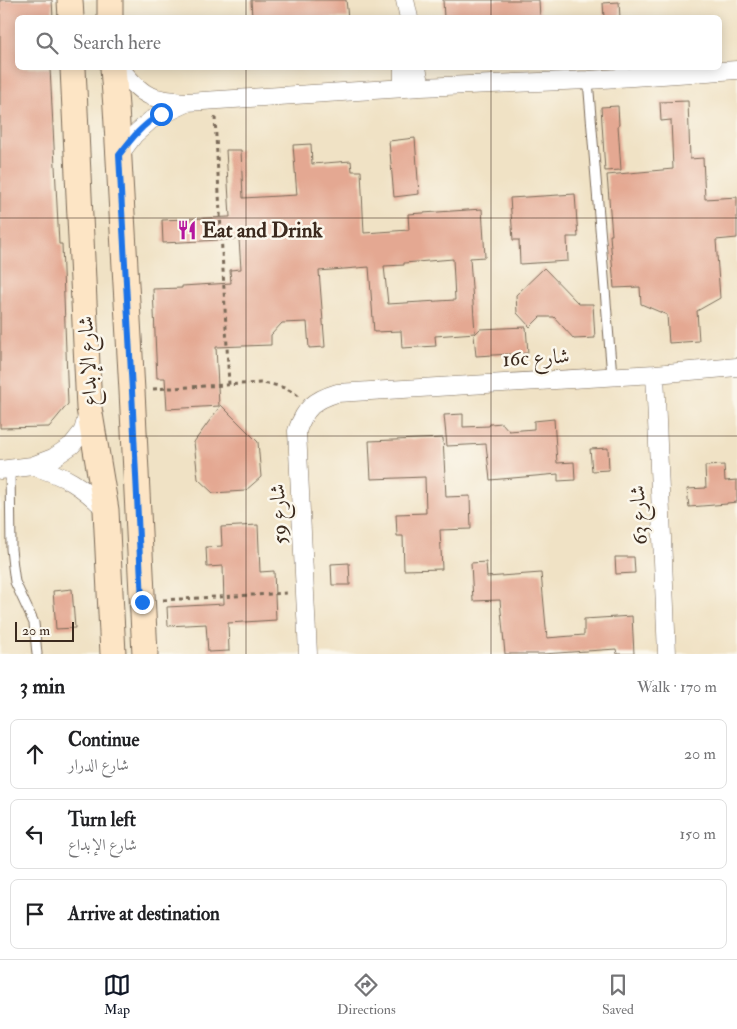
<!DOCTYPE html>
<html lang="en">
<head>
<meta charset="utf-8">
<style>
	body { margin:0; font-family:"IM FELL Double Pica",Amiri,serif; background:#f2f2f2; color:#202124 }
	.scale { position:absolute; left:15px; bottom:12px; width:59px; box-sizing:border-box; padding-left:5px; border:2px solid #3b2a1e; border-top:0; font-size:14px; line-height:18px; white-space:nowrap; color:#3b2a1e; -webkit-text-stroke:4px #fbf7ec; paint-order:stroke }
	.stop { position:absolute; width:15px; height:15px; margin:-11px; border:4px solid #1a73e8; border-radius:50%; background:#fff }
	.stop.end { background:#1a73e8; border-color:#fff; box-shadow:0 1px 5px #0008 }
	.list { margin:0; padding:0; list-style:none }
	h2 { display:flex; justify-content:space-between; align-items:center; height:65px; margin:0; padding:0 20px; font-size:21px }
	h2 small { font-size:16px; font-weight:400; color:#757577 }
	.list li { display:grid; grid-template-columns:32px 1fr auto; gap:15px; align-items:center; box-sizing:border-box; height:70px; margin:0 10px 10px; padding:0 10px; border:1px solid #e0e0e0; border-radius:8px }
	.list b { display:block; font-size:19px; white-space:nowrap }
	.list p { margin:0; font-size:16px; white-space:nowrap; color:#757577 }
	.list em { font-size:16px; font-style:normal; color:#757577 }
	.icon { flex:none; width:28px; height:28px; fill:none; stroke:currentColor; stroke-width:2; stroke-linecap:round; stroke-linejoin:round }
	.map { position:relative; flex:none; width:737px; height:654px; overflow:hidden }
	.search { position:absolute; background:#fff; box-shadow:0 2px 12px #0003; left:15px; right:15px; top:15px; height:55px; display:flex; align-items:center; gap:12px; box-sizing:border-box; padding:0 18px; border-radius:8px; color:#757577; font-size:19px }
	.sheet { height:305px; background:#fff }
	nav { display:flex; justify-content:space-around; align-items:center; box-sizing:border-box; height:70px; border-top:1px solid #e0e0e0; background:#fff; font-size:14px; color:#757577 }
	nav a { display:grid; justify-items:center; gap:2px }
	nav .on { color:#111827 }
	.map>svg:first-child { display:block }
	.building { fill:#e4a892; fill-rule:evenodd }
	.lines { fill:none; stroke-linecap:round; stroke-linejoin:round }
	.lane-casing { stroke:#7a6a58; stroke-width:11 }
	.street-casing { stroke:#7a6a58; stroke-width:19 }
	.secondary-casing { stroke:#7a6a58; stroke-width:27 }
	.path { stroke:#7a6a58; stroke-width:3; stroke-dasharray:4 4; stroke-linecap:butt }
	.lane { stroke:#fff; stroke-width:9 }
	.street { stroke:#fff; stroke-width:18 }
	.secondary { stroke:#fde5c5; stroke-width:25 }
	.route { stroke:#1a73e8; stroke-width:6 }
	.grid { fill:none; stroke:#3b2a1e; stroke-width:1; stroke-opacity:0.55 }
	.labels { text-anchor:middle; dominant-baseline:central; stroke-width:5; stroke-linejoin:round; paint-order:stroke }
	.poi-label { font-size:21px; font-weight:bold; fill:#3b2a1e; stroke:#fbf7ec; text-anchor:start }
	.street-label { font-size:21px; fill:#3b2a1e; stroke:#fbf7ec }
</style>
</head>
<body>
<div class="map">
<svg width="737" height="654" viewBox="0 0 737 654">
	<rect width="100%" height="100%" fill="#fbf7ec"/>
	<filter id="ink" filterUnits="userSpaceOnUse"><feTurbulence type="fractalNoise" baseFrequency=".02" numOctaves="2"/><feDisplacementMap in="SourceGraphic" scale="10" xChannelSelector="R" yChannelSelector="G"/><feConvolveMatrix kernelMatrix="1 2 1 2 8 2 1 2 1" color-interpolation-filters="sRGB"/></filter>
	<filter id="wash" filterUnits="userSpaceOnUse"><feTurbulence type="fractalNoise" baseFrequency=".0096" numOctaves="4" result="noise"/><feDisplacementMap in="SourceGraphic" scale="20" xChannelSelector="R" yChannelSelector="G"/><feGaussianBlur stdDeviation="1.12" result="paint"/><feColorMatrix in="noise" values="0 0 0 0 0 0 0 0 0 0 0 0 0 0 0 0 0 1.4 0 .05"/><feComposite in="paint" operator="in"/></filter>
	<g filter="url(#wash)">
		<rect width="100%" height="100%" fill="#f0e2c5"/>
		<g id="blocks">
			<!-- building -->
			<path class="building" d="M0,0H52L53,18H18V68H50L59,244H62L68,404L49,427L0,428Z
				M251,0H346L348,18H252Z
				M443,0H539L540,18H444Z
				M619,2L620,18H604L603,3Z
				M688,101L690,159L703,158L705,199L737,197V238L716,240L720,298L697,311L699,341L669,343L667,315L641,304L640,287L614,288L610,235H612L607,175L673,169L671,120L661,121L660,102Z
				M618,106L619,125H618L621,170L605,171L601,107Z
				M415,138L419,194L394,197L389,141Z
				M311,144L312,164L351,161L352,171H361L364,233L409,230L408,214L482,209L485,257L470,258L475,333L435,336L436,346L402,348L401,331L374,332L369,267L319,271L325,347L309,348L307,322L282,323L271,335V345L216,347L219,406L167,409L165,378H157L153,289L182,288V286L231,283L230,270L241,269L239,239L163,243L162,220L230,217L226,150H241L243,198L297,195L293,145ZM453,259L455,300L388,304L384,266L404,265V263Z
				M575,194L578,237H567L568,261L520,264L519,240H513L510,198Z
				M544,268L579,304H593L595,338L574,339L554,317H540L530,327L517,313L516,295Z
				M526,327L528,353L476,356L474,335L480,329Z
				M221,405L258,442L261,477L245,491L213,493L198,479L194,442Z
				M463,414V427L489,426L490,424L502,423L509,431L534,429V421L554,419L557,463L574,462L575,480L558,481V474L490,480L486,444L447,446L444,415Z
				M443,438L446,497L470,496L471,529L440,530L442,569L404,570L403,536H397L396,514L426,513L425,477L371,479L369,441Z
				M608,448L609,470L592,471L590,449Z
				M724,465L725,481L737,480V502L727,503V504L689,507L687,489L706,488L705,466Z
				M258,525L260,572L274,571L276,620L228,623L229,651L208,652L206,624L168,626L167,607L224,604L223,566L207,567L206,547L222,546L221,527Z
				M615,557H634L635,573L616,574Z
				M486,562L487,577L541,573L547,638L584,635V619L632,616L634,654H617L616,649L543,654H505L500,600L473,601L471,563Z
				M349,563L350,585H332L331,564Z
				M72,589L75,628L56,629L53,591Z"/>
		</g>
	</g>
	<g filter="url(#ink)">
		<use href="#blocks" fill-opacity="0" stroke="#7a6a58" stroke-width="1"/>
		<g class="lines">
			<defs>
				<path id="lane" d="M588,80L612,376
					M10,469L11,549L13,567L15,582L34,623L37,654"/>
				<path id="street" d="M405,0L409,18
					M120,68C144,98 150,99 187,102L421,87L588,80L737,70
					M403,68V88
					M417,68L421,87
					M119,155L134,135L151,120L187,103
					M655,374L667,654
					M32,466C66,476 81,485 106,510
					M0,470L32,466L53,458L72,445L83,431L88,413
					M308,654L297,431C305,408 314,400 337,393L655,374L737,367"/>
				<path id="secondary" d="M70,0L71,18
					M110,0V18
					M73,68L89,408L106,510L113,654
					M113,68L116,107L132,391L145,654"/>
			</defs>
			<!-- lane casing -->
			<use href="#lane" class="lane-casing"/>
			<!-- street casing -->
			<use href="#street" class="street-casing"/>
			<!-- secondary casing -->
			<use href="#secondary" class="secondary-casing"/>
			<!-- path -->
			<path class="path" d="M215,117L229,385
				M153,389L260,383C274,384 287,387 298,396
				M163,600L289,593"/>
			<!-- lane -->
			<use href="#lane" class="lane"/>
			<!-- street -->
			<use href="#street" class="street"/>
			<!-- secondary -->
			<use href="#secondary" class="secondary"/>
		</g>
	</g>
	<g class="lines" filter="url(#ink)">
		<!-- route -->
		<path class="route" d="M142,602L132,391L119,155C132,138 143,124 161,114"/>
	</g>
	<!-- grid -->
	<path class="grid" d="M246,0V18M491,0V18M246,68V654M491,68V654M0,218H737M0,436H737"/>
	<!-- icons -->
	<defs>
		<symbol id="restaurant-bare" viewBox="-9 -9 18 18"><path d="M-5-6h1v4h1v-4h1v4h1v-4h1v5L-1.5 .5V6h-2V.5L-5-1ZM5-6V6H3V1.5H1.5Q1.5-4 5-6Z" fill="#b5179e" stroke="#fbf7ec" stroke-width="2.5" paint-order="stroke"/></symbol>
	</defs>
	<g fill-rule="evenodd">
		<use href="#restaurant-bare" x="173" y="216" width="28" height="28"/>
	</g>
	<g class="labels">
		<!-- poi labels -->
		<g class="poi-label">
			<text x="202" y="230">Eat and Drink</text>
		</g>
		<!-- street labels -->
		<g class="street-label">
			<text transform="translate(536 358) rotate(-3)">16c شارع</text>
			<text transform="translate(88 361) rotate(-93)">شارع الإبداع</text>
			<text transform="translate(279 514) rotate(-93)">شارع 59</text>
			<text transform="translate(639 515) rotate(-93)">شارع 63</text>
		</g>
	</g>
</svg>
<div class="scale">20 m</div>
<div class="stop" style="left:161px;top:114px"></div>
<div class="stop end" style="left:142px;top:602px"></div>
<div class="search"><svg class="icon" aria-label="search" viewBox="0 0 24 24"><circle cx="10" cy="10" r="6"/><path d="M15 15l6 6"/></svg>Search here</div>
</div>
<section class="sheet">
<h2>3 min<small>Walk · 170 m</small></h2>
<ul class="list">
<li><svg class="icon" aria-label="ahead" viewBox="0 0 24 24"><path d="M12 20V5M6 11l6-6 6 6"/></svg><div><b>Continue</b><p>شارع الدرار</p></div><em>20 m</em></li>
<li><svg class="icon" aria-label="left" viewBox="0 0 24 24"><path d="M17 20v-9H6M10 6l-5 5 5 5"/></svg><div><b>Turn left</b><p>شارع الإبداع</p></div><em>150 m</em></li>
<li><svg class="icon" aria-label="arrive" viewBox="0 0 24 24"><path d="M6 21V4h12l-3 4 3 4H6"/></svg><div><b>Arrive at destination</b></div></li>
</ul>
</section>
<nav>
<a class="on"><svg class="icon" aria-label="map" viewBox="0 0 24 24"><path d="M3 6l6-2 6 2 6-2v14l-6 2-6-2-6 2zM9 4v14M15 6v14"/></svg>Map</a>
<a><svg class="icon" aria-label="directions" viewBox="0 0 24 24"><path d="M12 3l9 9-9 9-9-9zM9 14v-3h6M13 9l2 2-2 2"/></svg>Directions</a>
<a><svg class="icon" aria-label="saved" viewBox="0 0 24 24"><path d="M7 4h10v16l-5-4-5 4z"/></svg>Saved</a>
</nav>
</body>
</html>
